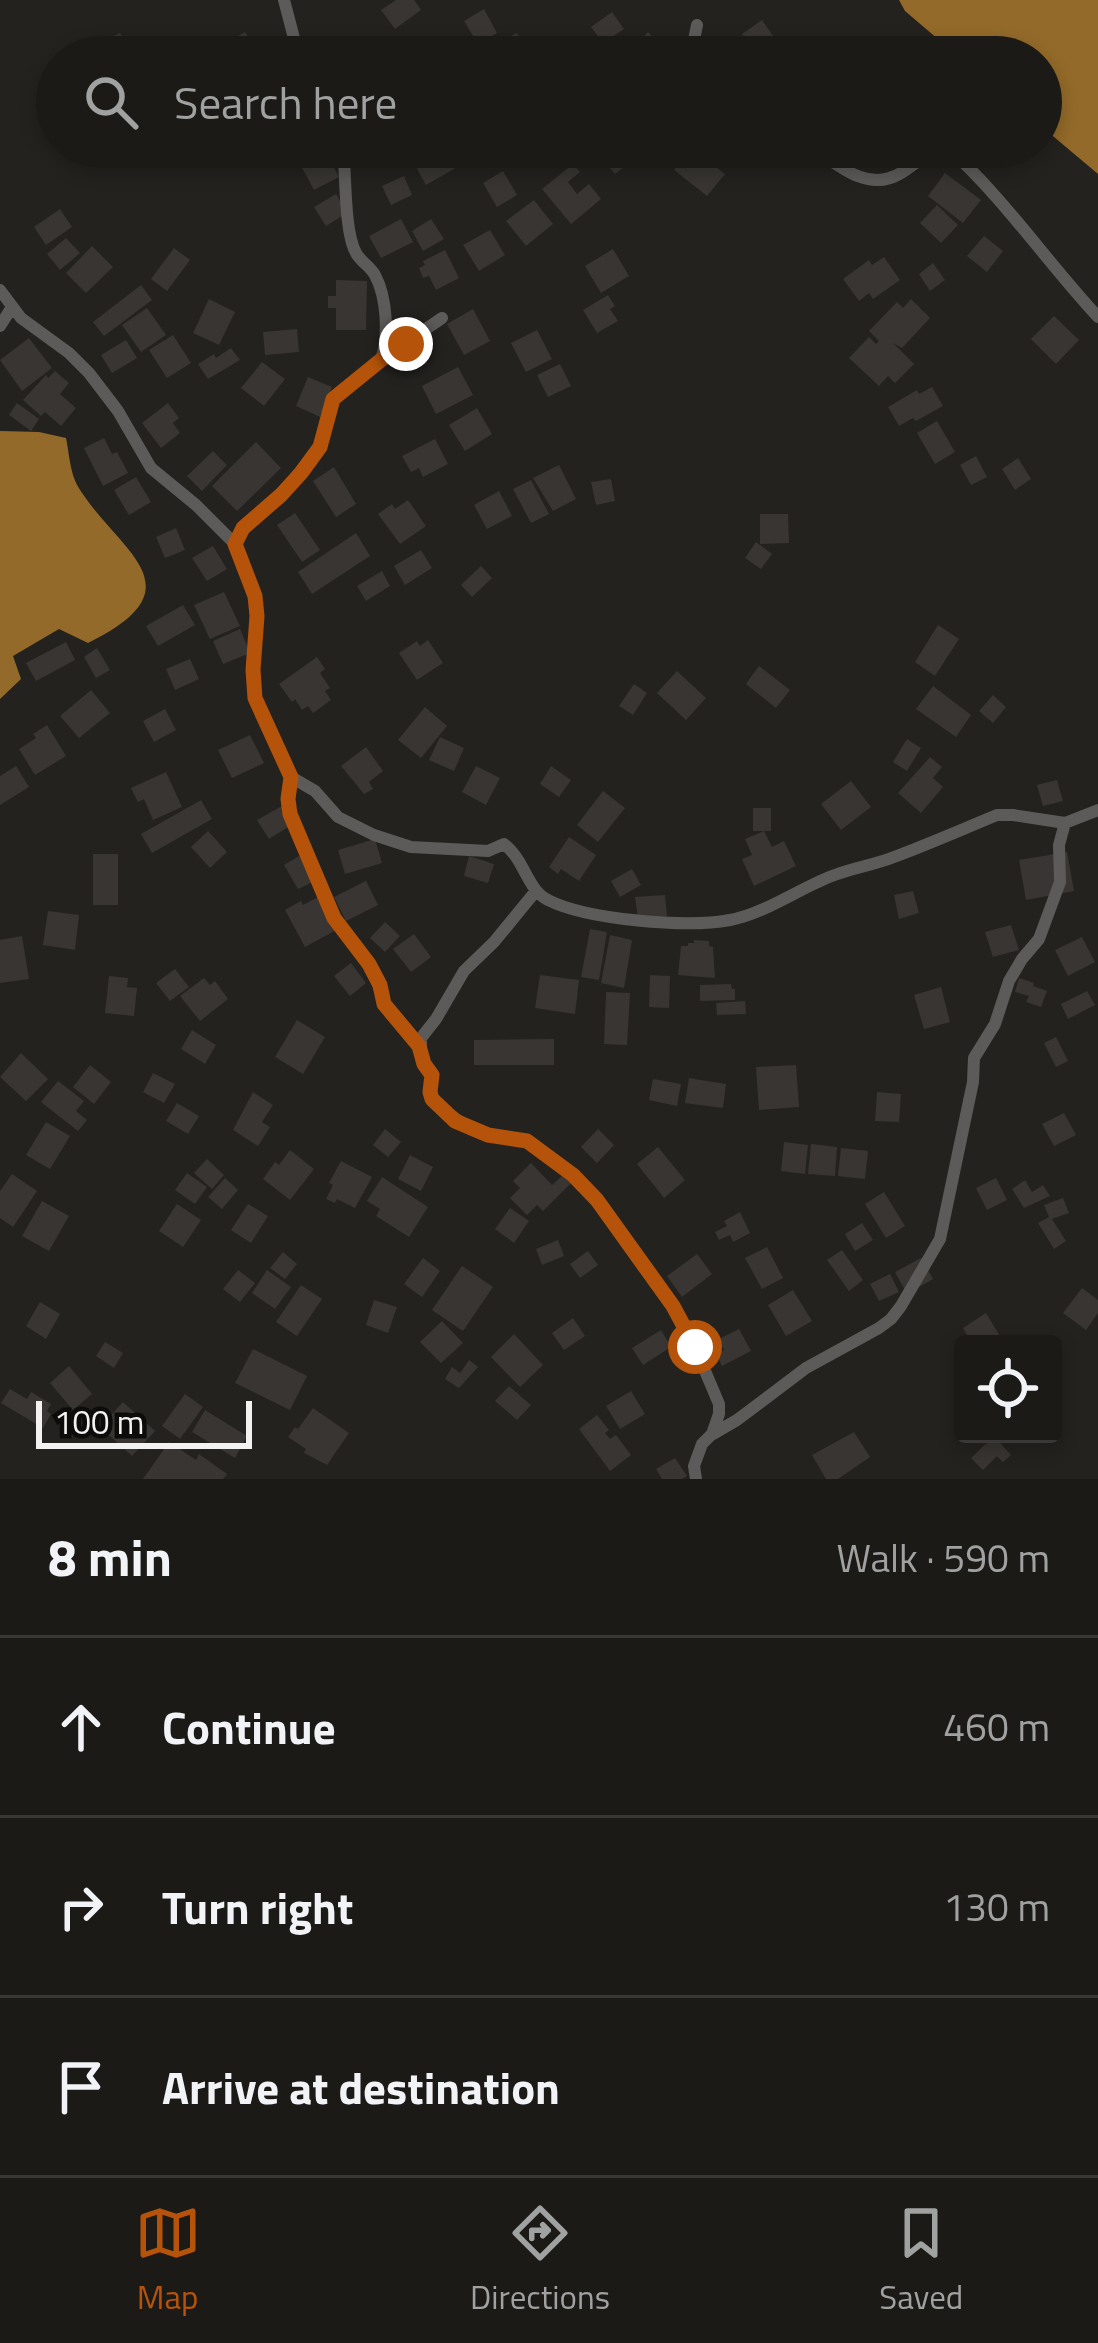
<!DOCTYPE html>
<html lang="en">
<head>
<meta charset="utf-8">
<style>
	body { margin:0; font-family:"Titillium Web",sans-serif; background:#282724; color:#f1f3f6 }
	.controls { position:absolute; right:36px; bottom:36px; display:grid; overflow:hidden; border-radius:12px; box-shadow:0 6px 18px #0003 }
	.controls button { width:108px; height:108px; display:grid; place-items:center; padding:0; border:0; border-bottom:3px solid #393836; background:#1b1a17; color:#f1f3f6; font:60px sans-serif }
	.scale { position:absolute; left:36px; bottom:30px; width:216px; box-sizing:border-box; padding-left:12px; border:6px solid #f4f2f0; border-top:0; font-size:33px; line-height:42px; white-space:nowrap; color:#f4f2f0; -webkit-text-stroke:9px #0d0c0a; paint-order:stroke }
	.stop { position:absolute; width:36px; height:36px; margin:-27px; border:9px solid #b45309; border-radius:50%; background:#fff }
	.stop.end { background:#b45309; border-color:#fff; box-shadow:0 3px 12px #0008 }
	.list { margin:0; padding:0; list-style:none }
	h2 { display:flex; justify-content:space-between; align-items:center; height:156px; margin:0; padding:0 48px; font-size:51px }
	h2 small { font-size:39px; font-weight:400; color:#a0a1a1 }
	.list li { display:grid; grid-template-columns:78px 1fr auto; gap:36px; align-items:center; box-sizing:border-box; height:180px; padding:0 48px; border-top:3px solid #393836 }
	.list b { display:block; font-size:45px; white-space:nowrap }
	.list em { font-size:39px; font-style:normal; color:#a0a1a1 }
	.icon { flex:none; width:66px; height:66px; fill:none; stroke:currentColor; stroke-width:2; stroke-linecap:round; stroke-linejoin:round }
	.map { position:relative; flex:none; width:1098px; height:1479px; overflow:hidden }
	.search { position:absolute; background:#1b1a17; box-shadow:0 6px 18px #0003; left:36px; right:36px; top:36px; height:132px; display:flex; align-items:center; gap:30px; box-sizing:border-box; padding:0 42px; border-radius:66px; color:#a0a1a1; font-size:45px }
	.sheet { height:696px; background:#1b1a17 }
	nav { display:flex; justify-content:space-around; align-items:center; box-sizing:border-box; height:168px; border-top:3px solid #393836; background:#1b1a17; font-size:33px; color:#a0a1a1 }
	nav a { display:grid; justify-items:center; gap:6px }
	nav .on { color:#b45309 }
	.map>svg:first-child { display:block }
	.water { fill:#936a29 }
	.building { fill:#383532 }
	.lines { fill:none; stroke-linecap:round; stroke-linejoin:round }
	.minor { stroke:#5c5b59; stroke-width:12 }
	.route { stroke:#b45309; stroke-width:15 }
</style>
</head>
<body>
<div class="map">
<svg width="1098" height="1479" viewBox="0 0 1098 1479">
	<rect width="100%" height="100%" fill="#24221f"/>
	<!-- water -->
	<path class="water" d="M899,0H1098V174L1041,126V57H959L905,11Z
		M0,431L39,432L66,438C69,453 70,472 77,485C116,551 204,586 88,643L59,629L13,656L21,679L0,699Z"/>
	<!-- building -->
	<path class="building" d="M396,0H414L421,10L395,29L381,10Z
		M484,9L497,33L478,44L464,21Z
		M612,12L624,29L603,43L591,27Z
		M762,20L773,36L752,50L742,34Z
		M245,32L261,57H223L218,48Z
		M648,32L662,46L651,57H645L634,46Z
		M120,33L132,55L98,57L93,47Z
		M517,33L526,49L510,57H494L489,47Z
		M323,147L339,177L314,190L298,160Z
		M604,147H619L632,161L615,174L597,153Z
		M448,148L459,166L426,185L416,167Z
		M691,148L725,174L707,196L674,170Z
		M573,164L580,172L568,182L577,194L589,184L601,199L571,224L542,189Z
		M503,171L517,195L497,207L483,183Z
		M945,173L981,200L963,223L928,196Z
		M404,176L412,195L391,205L382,186Z
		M336,194L347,213L326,226L314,207Z
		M534,200L553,224L526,246L506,221Z
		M937,205L958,225L941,243L920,223Z
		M60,209L72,227L46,245L34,227Z
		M401,219L413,242L381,258L369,236Z
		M431,219L444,239L423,251L412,231Z
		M490,230L505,255L479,271L463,245Z
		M984,236L1003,251L987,272L967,256Z
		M66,238L80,253L60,270L47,254Z
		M92,246L113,267L86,293L66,273Z
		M174,248L190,260L167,291L151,279Z
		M613,249L629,276L601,293L585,266Z
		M445,250L459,278L436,290L429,276L423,278L419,268L425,265L423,261Z
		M884,257L900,280L873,299L869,293L859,301L843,279L869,260L872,265Z
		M933,263L945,280L930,291L919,274Z
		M336,280L367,281L366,330H336V308H328V296H336Z
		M141,285L152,300L104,336L93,322Z
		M608,295L615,306L610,309L618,321L597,333L583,310Z
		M209,299L235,312L219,345L193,333Z
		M911,299L930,318L902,348L893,343L914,364L895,383L888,376L879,386L849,358L869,337L876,344L879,341L869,331L897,302L903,308Z
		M147,308L166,335L141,352L122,325Z
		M473,309L490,341L464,355L447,324Z
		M1054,316L1079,340L1056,364L1031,339Z
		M297,329L299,352L265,355L263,332Z
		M537,330L552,359L526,372L511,343Z
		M173,335L191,363L167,378L149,350Z
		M29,338L52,368L22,391L0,360Z
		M126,340L137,358L112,373L101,355Z
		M231,348L240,360L208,379L198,364L214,354L216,358Z
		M262,362L285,379L264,406L241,388Z
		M560,364L571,386L548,397L537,375Z
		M458,367L473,395L436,414L422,386Z
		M55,371L69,383L60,394L76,408L61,426L45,412L41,416L23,400L46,375L48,378Z
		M308,377L332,387L320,417L296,406Z
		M932,387L943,406L916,421L913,418L899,426L888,407L917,390L919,394Z
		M17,403L39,419L31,431L9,415Z
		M168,403L179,418L173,423L180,433L161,448L142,423Z
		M477,408L492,434L465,451L449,425Z
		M937,421L955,452L935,464L917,433Z
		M104,438L112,454L117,452L128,473L103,486L84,448Z
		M435,439L448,464L423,477L419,468L411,472L402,456Z
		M256,442L281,468L237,511L212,486Z
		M213,451L227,465L202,491L187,476Z
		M976,456L987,477L971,485L960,465Z
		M1018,458L1031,479L1015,490L1002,469Z
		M559,465L576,499L553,511L533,478Z
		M334,467L356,504L336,517L313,481Z
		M136,477L151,502L129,515L114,490Z
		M611,479L615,501L596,505L591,482Z
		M531,480L549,514L531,523L513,489Z
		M499,491L512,516L487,529L474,505Z
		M408,500L426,526L400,544L378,514L392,504L395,509Z
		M295,513L320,550L302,562L277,525Z
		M760,514H788L789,543L760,544Z
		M176,528L185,550L165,558L156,537Z
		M356,533L370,556L312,594L298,572Z
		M756,542L772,554L761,569L745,558Z
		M213,546L227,569L207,581L192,558Z
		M421,550L432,568L405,585L394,566Z
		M481,566L492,578L472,597L461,585Z
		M382,571L390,586L366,601L357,586Z
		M224,592L240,626L210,639L194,605Z
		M183,605L195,625L158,646L146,626Z
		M938,625L959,639L935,676L915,662Z
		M240,629L250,653L223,664L213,641Z
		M428,640L443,663L417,680L399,653L417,641L420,646Z
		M66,642L75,660L36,681L26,663Z
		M97,648L110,670L96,678L84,657Z
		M317,657L325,669L320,673L330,688L325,691L331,700L313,713L308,706L302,710L295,699L292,702L279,684Z
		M190,659L199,679L175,690L166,669Z
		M759,666L790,690L776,708L746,684Z
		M677,671L706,698L686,720L657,693Z
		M634,684L647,693L633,715L619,706Z
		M933,686L971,715L956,737L916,709Z
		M91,690L110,713L79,738L60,716Z
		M993,695L1006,707L993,723L979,711Z
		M425,707L447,726L421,758L398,740Z
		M165,709L176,730L154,742L143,721Z
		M47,725L66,756L35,775L19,749L36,738L33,734Z
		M250,735L264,763L232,778L218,750Z
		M440,737L464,748L454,771L429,760Z
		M907,739L921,748L907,771L893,762Z
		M366,747L383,771L369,782L373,789L364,794L341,766Z
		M930,757L942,767L933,778L943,787L921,813L898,793Z
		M16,766L29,787L0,805V776Z
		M476,766L500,778L486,805L462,792Z
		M551,766L571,780L559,797L540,784Z
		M166,772L182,807L153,820L144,799L138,802L131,788Z
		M1057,780L1063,801L1043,806L1037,785Z
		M851,781L871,807L841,830L821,804Z
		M603,791L625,808L598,842L577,825Z
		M201,800L212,819L152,853L141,834Z
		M282,806L293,824L269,839L257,820Z
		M753,808H771V831H753Z
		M208,831L227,852L210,868L191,847Z
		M764,831L772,847L784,841L796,866L754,886L742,859L752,855L745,839Z
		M569,837L596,855L579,881L561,869L558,874L549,867Z
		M375,839L382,863L345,874L338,850Z
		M1067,852L1074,891L1026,900L1019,860Z
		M304,853L315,881L298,889L284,865Z
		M93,854H118V905H93Z
		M469,856L494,864L488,883L464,876Z
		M632,869L641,885L620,897L611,881Z
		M366,881L378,905L346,921L334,897Z
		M913,891L919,913L899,919L894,895Z
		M665,895L667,916L638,919L635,897Z
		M320,896L338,929L305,947L285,910L301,901L303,905Z
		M48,911L79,915L75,950L43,945Z
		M385,922L400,936L385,952L370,938Z
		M1011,925L1019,950L993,957L985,932Z
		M590,929L607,932L599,980L581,977Z
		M414,934L431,957L411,972L393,949Z
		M610,935L632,940L624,988L601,983Z
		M22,936L29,979L0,983V940Z
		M1082,937L1095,962L1068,976L1055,950Z
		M694,940L709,941V946L713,947L715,978L678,975L681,946H688V943H694Z
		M351,963L366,983L350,996L334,976Z
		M175,969L189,987L170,1001L156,983Z
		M540,975L579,980L575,1014L535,1008Z
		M650,975L670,976L669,1008L649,1007Z
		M109,976L128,978L127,987L137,988L134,1016L105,1013Z
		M204,978L210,985L215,981L228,999L200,1021L180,996Z
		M1019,978L1034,983L1033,986L1047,991L1041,1007L1026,1002L1029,996L1015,992Z
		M731,984L732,989H735V1000L700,1001V985Z
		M941,987L950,1022L924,1029L914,995Z
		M1087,991L1095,1005L1068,1019L1061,1004Z
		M606,992L630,993L627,1045L604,1044Z
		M745,1001L746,1014L717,1015L716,1003Z
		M297,1020L325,1037L303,1074L275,1057Z
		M192,1030L216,1045L205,1064L181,1049Z
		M1056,1037L1068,1061L1056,1067L1044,1043Z
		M554,1039V1065H474V1040Z
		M21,1053L48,1079L26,1101L0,1077Z
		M90,1065L111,1082L94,1104L73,1087Z
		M796,1065L799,1107L759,1110L756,1067Z
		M153,1073L175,1084L164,1103L143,1092Z
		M689,1078L726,1084L723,1108L685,1103Z
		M653,1079L681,1084L677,1106L649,1100Z
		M58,1081L84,1101L76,1111L87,1120L78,1131L41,1102Z
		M253,1092L273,1105L262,1122L270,1127L258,1146L233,1130Z
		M877,1092L901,1094L899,1122L875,1121Z
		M177,1103L199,1116L188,1134L166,1121Z
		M1064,1113L1076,1135L1054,1146L1042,1124Z
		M46,1122L70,1136L50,1169L26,1155Z
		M385,1129L401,1142L388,1157L373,1145Z
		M598,1129L614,1145L597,1163L581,1147Z
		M784,1142L808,1145L805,1174L781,1171Z
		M811,1144L837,1147L835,1176L808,1174Z
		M658,1147L685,1180L664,1198L637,1164Z
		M841,1148L868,1151L865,1179L838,1176Z
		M290,1150L314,1169L290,1200L263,1179L275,1162L279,1165Z
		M410,1155L433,1167L421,1191L398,1179Z
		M207,1159L224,1175L212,1189L194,1173Z
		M341,1161L372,1177L355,1208L337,1199L335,1203L326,1199L333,1185L329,1183Z
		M531,1163L552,1185L564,1174L572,1182L543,1211L537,1205L527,1215L510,1198L520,1188L513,1181Z
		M187,1173L207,1187L195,1204L175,1190Z
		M12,1174L37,1191L13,1227L0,1218V1191Z
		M382,1177L428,1207L409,1237L376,1216L380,1209L367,1201Z
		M225,1178L238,1190L222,1209L208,1197Z
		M996,1178L1007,1200L987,1210L976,1188Z
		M1025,1180L1032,1192L1043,1185L1050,1196L1024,1208L1012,1189Z
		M884,1192L905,1226L886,1238L865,1204Z
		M1063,1198L1069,1213L1052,1219L1066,1241L1054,1249L1038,1223L1049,1217L1044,1205Z
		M42,1201L69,1216L49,1251L22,1236Z
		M177,1204L201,1220L183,1247L159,1231Z
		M248,1204L268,1216L251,1243L231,1230Z
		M510,1208L529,1221L514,1243L495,1229Z
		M740,1212L750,1233L733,1242L730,1235L719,1240L715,1232L727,1226L724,1221Z
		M862,1223L873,1240L855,1251L845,1234Z
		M558,1240L564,1256L542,1265L536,1249Z
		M767,1247L783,1278L762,1289L745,1258Z
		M842,1250L863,1280L849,1291L827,1260Z
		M588,1251L598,1265L580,1278L570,1264Z
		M283,1252L297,1264L285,1279L270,1268Z
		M697,1254L712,1274L682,1297L667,1276Z
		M423,1258L440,1271L422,1297L404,1284Z
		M921,1258L933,1279L907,1294L895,1272Z
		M462,1266L493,1287L463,1331L432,1310Z
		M238,1270L255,1283L240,1302L223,1289Z
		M267,1270L291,1287L275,1309L252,1293Z
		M890,1274L899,1292L879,1301L870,1284Z
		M301,1285L322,1299L297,1336L276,1322Z
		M1082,1288L1098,1300V1313L1086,1330L1063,1313Z
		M793,1290L812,1321L786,1336L768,1305Z
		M374,1300L397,1307L388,1333L366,1325Z
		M40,1302L60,1314L46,1339L26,1326Z
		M986,1313L1001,1338L992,1344H972L963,1328Z
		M573,1318L585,1336L564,1350L552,1333Z
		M442,1321L463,1343L441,1363L420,1342Z
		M739,1329L751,1351L722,1366L716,1354L724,1350L719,1339Z
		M661,1330L671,1347L643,1365L632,1348Z
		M514,1334L543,1365L520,1387L491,1357Z
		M105,1342L123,1353L114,1368L96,1356Z
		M253,1349L307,1376L290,1410L235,1383Z
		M469,1360L478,1367L459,1388L445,1379L452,1367L460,1373Z
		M69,1366L92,1394L73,1410L50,1383Z
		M509,1386L531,1405L517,1420L495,1401Z
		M10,1389L27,1399L31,1392L51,1404L47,1411L51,1414L43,1428L1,1403Z
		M631,1391L645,1414L620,1429L606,1406Z
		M185,1394L203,1407L180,1439L162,1426Z
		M123,1402L155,1431L132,1456L100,1427Z
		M313,1408L349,1433L327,1465L304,1453L306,1449L288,1437L295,1427L298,1429Z
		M205,1410L247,1436L235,1458L192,1432Z
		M597,1415L609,1430L605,1433L610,1439L616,1435L631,1455L610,1471L579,1429Z
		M854,1432L870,1457L838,1479H826L812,1455Z
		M994,1436L1011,1455L1003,1462L997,1456L983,1470L971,1458Z
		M169,1442L196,1460L199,1454L227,1474L223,1479H143Z
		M675,1458L687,1476L682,1479H662L656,1469Z"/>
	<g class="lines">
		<!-- minor -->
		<path class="minor" d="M284,0L299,57
			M697,25L694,40L706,57
			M812,147C839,166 868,193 901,173C916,164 926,152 944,147
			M947,147C1004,198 1046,261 1098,317
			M0,290L21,318L69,353L89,373L118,411L151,468L196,505L235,544L255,596L257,616L253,670L255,698L291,777L315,791L338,817L374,835L411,847L488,851L504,844C525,860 527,890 548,900C587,920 687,928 730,920C764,914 800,888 832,876C852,868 874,865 894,857C929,844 963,829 997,815H1013L1065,823L1098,810
			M0,326L12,307
			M381,360L442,318
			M235,544L243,528L281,495L320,447L333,399L381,360C389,335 387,298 375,275C370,266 360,261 356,253C344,232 346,173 343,147
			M291,777L288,799L290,814L334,918L375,974L384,1004L419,1045
			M535,892L494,942L464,971L436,1019L421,1038V1056L432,1075L430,1092L436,1104L470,1129L488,1135L527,1141L573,1175L597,1200L673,1306L695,1347L719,1404V1414L712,1434L702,1444L694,1466L696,1479
			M713,1434L737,1420L806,1368L879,1328L891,1319L901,1306L940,1239L973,1082L974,1058L995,1024L1009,981L1022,959L1039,939L1060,882L1059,845L1065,823"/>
	</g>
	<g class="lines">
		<!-- route -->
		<path class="route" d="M406,344L381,360L333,399L320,447L301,473L281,495L243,528L235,544L255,596L257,616L253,670L255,698L291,777L288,799L290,814L334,918L369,964L380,985L384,1004L419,1046L424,1064L432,1075L430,1092L432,1099L455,1121L488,1135L527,1141L573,1175L597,1200L673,1306L695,1347"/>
	</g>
</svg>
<div class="controls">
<button><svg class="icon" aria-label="locate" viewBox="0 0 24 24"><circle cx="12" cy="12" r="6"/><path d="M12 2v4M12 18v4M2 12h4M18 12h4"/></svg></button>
</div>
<div class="scale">100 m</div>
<div class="stop" style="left:695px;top:1347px"></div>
<div class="stop end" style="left:406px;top:344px"></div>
<div class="search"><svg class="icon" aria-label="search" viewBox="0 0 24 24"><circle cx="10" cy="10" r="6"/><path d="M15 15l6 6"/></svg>Search here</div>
</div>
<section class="sheet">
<h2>8 min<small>Walk · 590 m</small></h2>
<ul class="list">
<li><svg class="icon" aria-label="ahead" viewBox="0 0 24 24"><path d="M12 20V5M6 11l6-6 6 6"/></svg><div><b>Continue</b></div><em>460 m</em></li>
<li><svg class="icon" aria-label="right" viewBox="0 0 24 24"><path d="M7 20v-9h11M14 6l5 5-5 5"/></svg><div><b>Turn right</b></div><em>130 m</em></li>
<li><svg class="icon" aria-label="arrive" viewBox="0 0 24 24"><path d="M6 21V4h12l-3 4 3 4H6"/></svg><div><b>Arrive at destination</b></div></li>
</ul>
</section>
<nav>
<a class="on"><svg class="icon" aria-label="map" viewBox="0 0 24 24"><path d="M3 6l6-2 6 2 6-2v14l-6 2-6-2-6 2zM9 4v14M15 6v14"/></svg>Map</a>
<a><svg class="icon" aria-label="directions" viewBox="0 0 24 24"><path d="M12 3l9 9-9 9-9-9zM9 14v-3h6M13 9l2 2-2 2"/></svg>Directions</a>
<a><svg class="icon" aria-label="saved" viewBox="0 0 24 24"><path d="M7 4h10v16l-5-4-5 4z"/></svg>Saved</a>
</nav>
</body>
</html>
